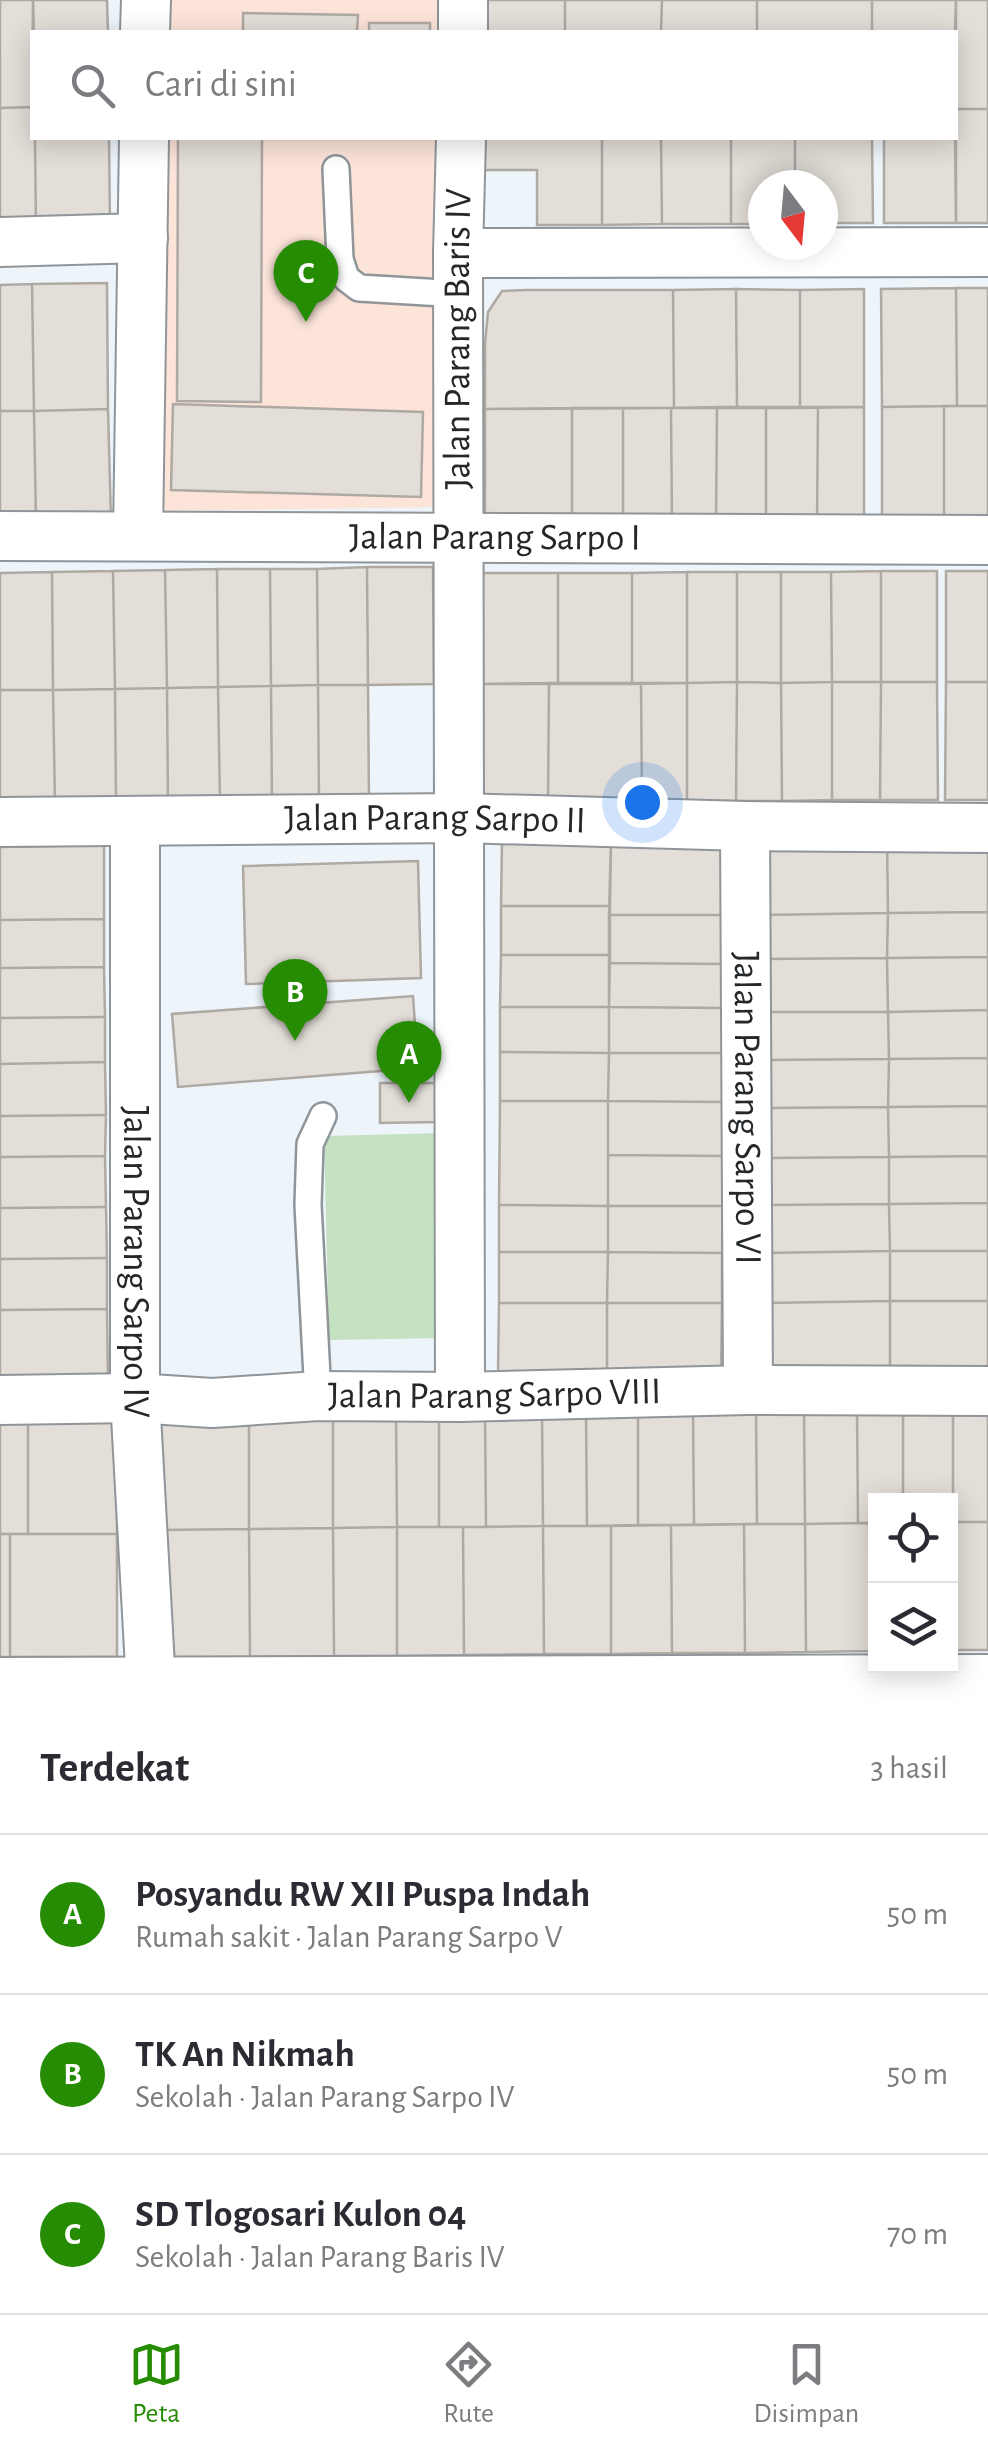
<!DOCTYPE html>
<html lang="id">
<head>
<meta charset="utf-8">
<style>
	body { margin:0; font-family:"Alegreya Sans",sans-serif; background:#f7f7f7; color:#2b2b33 }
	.controls { position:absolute; right:30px; bottom:30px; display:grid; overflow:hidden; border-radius:0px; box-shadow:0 5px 25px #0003 }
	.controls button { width:90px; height:90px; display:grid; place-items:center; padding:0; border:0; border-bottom:2px solid #e1e1e2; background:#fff; color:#2b2b33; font:50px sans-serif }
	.compass { position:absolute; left:748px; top:170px; width:90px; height:90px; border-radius:50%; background:#fff; box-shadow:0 5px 25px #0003; rotate:164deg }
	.you { position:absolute; left:642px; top:802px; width:35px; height:35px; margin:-25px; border:8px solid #fff; border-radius:50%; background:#1a73e8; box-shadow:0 0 0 15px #1a73e833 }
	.badge { display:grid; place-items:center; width:65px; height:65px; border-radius:50%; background:#268c04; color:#fff; font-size:32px; font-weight:700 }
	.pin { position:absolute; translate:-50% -82px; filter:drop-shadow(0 2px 5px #0008) }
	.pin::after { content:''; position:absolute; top:52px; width:35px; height:30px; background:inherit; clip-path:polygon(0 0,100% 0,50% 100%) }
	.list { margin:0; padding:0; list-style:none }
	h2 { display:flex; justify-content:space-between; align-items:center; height:130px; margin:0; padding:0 40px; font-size:42px }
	h2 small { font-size:32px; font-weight:400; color:#7c7c81 }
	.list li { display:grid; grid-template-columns:65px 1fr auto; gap:30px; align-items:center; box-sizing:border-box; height:160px; padding:0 40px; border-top:2px solid #e1e1e2 }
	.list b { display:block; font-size:38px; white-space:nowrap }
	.list p { margin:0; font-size:32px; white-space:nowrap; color:#7c7c81 }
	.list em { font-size:32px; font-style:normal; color:#7c7c81 }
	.icon { flex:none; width:55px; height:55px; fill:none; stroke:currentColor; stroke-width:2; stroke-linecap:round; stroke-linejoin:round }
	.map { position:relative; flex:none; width:988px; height:1703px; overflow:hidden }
	.search { position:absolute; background:#fff; box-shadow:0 5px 25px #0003; left:30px; right:30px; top:30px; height:110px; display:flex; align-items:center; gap:25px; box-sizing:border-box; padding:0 35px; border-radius:0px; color:#7c7c81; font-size:38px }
	.sheet { height:610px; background:#fff }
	nav { display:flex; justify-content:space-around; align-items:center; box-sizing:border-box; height:140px; border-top:2px solid #e1e1e2; background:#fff; font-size:28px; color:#7c7c81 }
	nav a { display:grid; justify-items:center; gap:5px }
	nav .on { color:#268c04 }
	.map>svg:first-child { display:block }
	.education { fill:#fce4d9 }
	.green { fill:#c4e2c1 }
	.building { fill:#e3ded8; stroke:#afa9a4; stroke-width:2.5 }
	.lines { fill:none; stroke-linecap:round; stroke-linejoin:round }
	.lane-casing { stroke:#8f9599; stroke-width:30 }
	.street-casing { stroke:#8f9599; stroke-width:52 }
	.lane { stroke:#fff; stroke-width:25 }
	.street { stroke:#fff; stroke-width:48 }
	.labels { text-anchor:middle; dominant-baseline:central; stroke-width:8; stroke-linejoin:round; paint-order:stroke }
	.street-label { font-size:38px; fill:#25282a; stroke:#fff }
</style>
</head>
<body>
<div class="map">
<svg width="988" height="1703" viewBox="0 0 988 1703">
	<rect width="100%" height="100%" fill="#eef5fa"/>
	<!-- education -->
	<path class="education" d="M158,0H448V32H158Z
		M159,138H449L453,507L163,511Z"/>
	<!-- green -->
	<path class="green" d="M442,1133L445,1338L329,1340L324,1136Z"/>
	<!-- building -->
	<path class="building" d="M0,0H33L32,107L0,108Z
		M33,0H107L108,32H34Z
		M478,0H565V32H478Z
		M565,0H662L661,32H565Z
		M662,0H757V32H661Z
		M757,0H872V32H757Z
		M872,0H956L955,32H872Z
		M956,0H988V109H956Z
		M243,13L358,15L357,32H243Z
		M369,23H430V32H369Z
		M32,107V138H35L36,229H0V108Z
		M956,109H988V223H956Z
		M35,138H109L110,227L36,229Z
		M178,138H262L261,402L177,401Z
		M478,138H602V225H537V170H478Z
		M602,138H661L662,224L602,225Z
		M661,138H731V224H662Z
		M731,138H795V185H763V224H731Z
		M795,138H872L873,223H823V185H795Z
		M884,138H955L956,223H884Z
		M107,283L108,409L34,411L32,284Z
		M32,284L34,411H0V285Z
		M956,288L957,406L882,407L881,289Z
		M956,288H988V406H957Z
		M736,289L737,408H674L673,290Z
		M736,289L800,290V408H737Z
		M864,289V407L800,408V290Z
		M526,290H673L674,408L485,409V344L488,312L502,291Z
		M173,404L423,412L421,497L171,490Z
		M944,406V523H882V407Z
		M944,406H988V522L944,523Z
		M717,407L716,524L672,523L671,408Z
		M717,407H766V523L716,524Z
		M766,407H818L817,523H766Z
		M818,407H864V522L817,523Z
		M572,408V524H485V409Z
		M572,408H623V524H572Z
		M623,408H671L672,523L623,524Z
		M108,409L111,521L36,522L34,411Z
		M0,411H34L36,522L0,523Z
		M367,567H433L434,684L368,685Z
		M367,567L368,685H318L317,569Z
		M217,569H270L271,686L218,687Z
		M217,569L218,687L167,688L165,570Z
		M270,569H317L318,685L271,686Z
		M165,570L167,688L115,689L113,571Z
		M113,571L115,689L53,690L52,572Z
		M881,571H937V682H881Z
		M881,571V682H832L831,572Z
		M946,571H988V682H946Z
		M52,572L53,690H0V573Z
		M687,572H737V682L687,683Z
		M687,572V683L632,684V573Z
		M737,572H781V683L737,682Z
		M781,572H831L832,682L781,683Z
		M480,573H558V684H480Z
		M558,573H632V684H558Z
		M737,682L736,801H687V683Z
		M737,682L781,683L782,801H736Z
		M832,682V800L782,801L781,683Z
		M832,682H881L880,800H832Z
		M881,682H937L938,800H880Z
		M946,682H988V800H945Z
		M549,683L548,802H480V684Z
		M549,683H641L642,801L548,802Z
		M641,683H687V801H642Z
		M318,685H368L369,801H319Z
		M318,685L319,801L272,802L271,686Z
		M271,686L272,802L220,803L218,687Z
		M218,687L220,803L168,804L167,688Z
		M167,688L168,804L116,805L115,689Z
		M115,689L116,805H55L53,690Z
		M0,690H53L55,805L0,806Z
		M887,839L888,913L763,915V840Z
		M887,839H988V912L888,913Z
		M502,841H611L610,906H501Z
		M611,841H725L724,915H609Z
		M104,845V919L0,920V847Z
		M418,861L421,978L246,984L243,866Z
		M501,906H610V955H501Z
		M988,912V957L887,958L888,913Z
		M888,913L887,958L763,959V915Z
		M609,915H724V964L609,963Z
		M104,919V967L0,968V920Z
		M501,955H610L609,1007H500Z
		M988,957V1010L888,1012L887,958Z
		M887,958L888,1012H764L763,959Z
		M609,963L724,964L723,1008L609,1007Z
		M104,967L105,1017L0,1018V968Z
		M413,996L418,1068L178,1087L172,1014Z
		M500,1007H609V1053L500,1052Z
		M609,1007L723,1008V1053H609Z
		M988,1010V1058L889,1059L888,1012Z
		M764,1012H888L889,1059L764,1060Z
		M105,1017V1062L0,1064V1018Z
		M500,1052L609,1053L608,1101H500Z
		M609,1053H723V1102L608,1101Z
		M988,1058V1106L888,1107L889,1059Z
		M889,1059L888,1107L764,1108V1060Z
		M105,1062L106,1115L0,1116V1064Z
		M380,1083H437L438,1122L380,1123Z
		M500,1101H608V1206L499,1205Z
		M608,1101L723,1102V1156L608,1155Z
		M988,1106V1156L889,1157L888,1107Z
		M888,1107L889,1157L764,1158V1108Z
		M106,1115L105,1156L0,1157V1116Z
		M608,1155L723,1156V1206H608Z
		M105,1156L106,1207L0,1208V1157Z
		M988,1156V1203L889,1204V1157Z
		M889,1157V1204L765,1205L764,1158Z
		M988,1203V1251H890L889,1204Z
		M889,1204L890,1251L765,1253V1205Z
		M499,1205L608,1206V1252H499Z
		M608,1206H723L722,1253L608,1252Z
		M106,1207L107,1258L0,1259V1208Z
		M890,1251V1301L765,1303V1253Z
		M890,1251H988V1301H890Z
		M499,1252H608L607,1303H499Z
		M608,1252L722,1253V1303H607Z
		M107,1258V1309L0,1310V1259Z
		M890,1301V1381L766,1383L765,1303Z
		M890,1301H988V1381H890Z
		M499,1303H607V1372H498Z
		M607,1303H722L721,1373L607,1372Z
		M107,1309L108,1384L0,1386V1310Z
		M988,1408V1522H953V1409Z
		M857,1409H903V1500H876V1523H858Z
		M857,1409L858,1523L805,1524L804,1410Z
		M903,1409H953V1522H950V1500H903Z
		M756,1410H804L805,1524H757Z
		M756,1410L757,1524L694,1525L693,1412Z
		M117,1412V1534H28V1413Z
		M542,1412L586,1413L587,1526H543Z
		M542,1412L543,1526L486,1527L485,1413Z
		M638,1412H693L694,1525H638Z
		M638,1412V1525L587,1526L586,1413Z
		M0,1413H28V1534H0Z
		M485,1413L486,1527H439V1414Z
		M396,1414H439V1527H397Z
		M396,1414L397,1527L333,1528V1415Z
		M333,1415V1528L249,1529V1416Z
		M249,1416V1529L157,1530V1417Z
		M950,1522H988V1650H950Z
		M869,1523H876V1651H870Z
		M869,1523L870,1651L806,1652L805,1524Z
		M744,1524H805L806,1652L745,1653Z
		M744,1524L745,1653H672L671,1525Z
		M671,1525L672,1653L611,1654V1526Z
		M543,1526H611V1654H544Z
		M543,1526L544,1654L464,1655L463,1527Z
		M397,1527H463L464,1655L397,1656Z
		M397,1527V1656H334L333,1528Z
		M333,1528L334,1656L250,1657L249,1529Z
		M249,1529L250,1657L158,1658L157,1530Z
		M0,1534H10V1657H0Z
		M10,1534H117V1657H10Z"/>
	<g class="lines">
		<defs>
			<path id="lane" d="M336,169L340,259L346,278L359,288L460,294
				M318,1396L308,1205L310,1144L323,1116"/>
			<g id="street">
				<path d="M145,32L146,0"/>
				<path d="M463,32V0"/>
				<path d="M0,242L143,238"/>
				<path d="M458,253L988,252"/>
				<path d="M138,535L144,138"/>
				<path id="s1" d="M0,536L988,540"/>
				<path id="s2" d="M0,822L460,818L745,826L988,828"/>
				<path id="s3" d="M135,822V1398L152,1703"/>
				<path id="s4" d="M745,826L748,1390"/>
				<path id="s5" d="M460,1397L458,253L461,138"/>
				<path id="s6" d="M0,1400L135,1398L212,1403L318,1396L460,1397L748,1390L988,1391"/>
				<path d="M0,1682L988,1679"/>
			</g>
		</defs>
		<!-- lane casing -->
		<use href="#lane" class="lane-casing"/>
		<!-- street casing -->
		<use href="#street" class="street-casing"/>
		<!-- lane -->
		<use href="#lane" class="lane"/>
		<!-- street -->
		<use href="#street" class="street"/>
	</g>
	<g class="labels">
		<!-- street labels -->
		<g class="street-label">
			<text stroke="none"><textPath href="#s5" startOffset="1058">Jalan Parang Baris IV</textPath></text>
			<text stroke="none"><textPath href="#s1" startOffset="495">Jalan Parang Sarpo I</textPath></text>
			<text stroke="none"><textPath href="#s2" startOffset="435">Jalan Parang Sarpo II</textPath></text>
			<text stroke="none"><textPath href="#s4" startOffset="282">Jalan Parang Sarpo VI</textPath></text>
			<text stroke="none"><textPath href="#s3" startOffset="440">Jalan Parang Sarpo IV</textPath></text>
			<text stroke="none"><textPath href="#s6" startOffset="495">Jalan Parang Sarpo VIII</textPath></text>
		</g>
	</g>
</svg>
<div class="controls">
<button><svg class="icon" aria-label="locate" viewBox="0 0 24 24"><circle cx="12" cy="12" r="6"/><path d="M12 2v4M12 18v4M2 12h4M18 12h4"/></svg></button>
<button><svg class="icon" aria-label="layers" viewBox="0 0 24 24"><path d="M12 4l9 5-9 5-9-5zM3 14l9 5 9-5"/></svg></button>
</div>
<svg class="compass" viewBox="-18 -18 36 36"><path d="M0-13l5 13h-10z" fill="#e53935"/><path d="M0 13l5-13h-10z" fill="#7c7c81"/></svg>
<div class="you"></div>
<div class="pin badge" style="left:409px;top:1103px">A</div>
<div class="pin badge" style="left:295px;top:1041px">B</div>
<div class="pin badge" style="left:306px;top:322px">C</div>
<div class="search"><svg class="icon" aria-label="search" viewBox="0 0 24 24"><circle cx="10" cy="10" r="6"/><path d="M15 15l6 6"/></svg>Cari di sini</div>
</div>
<section class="sheet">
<h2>Terdekat<small>3 hasil</small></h2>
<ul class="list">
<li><span class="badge">A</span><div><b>Posyandu RW XII Puspa Indah</b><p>Rumah sakit · Jalan Parang Sarpo V</p></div><em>50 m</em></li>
<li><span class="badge">B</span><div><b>TK An Nikmah</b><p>Sekolah · Jalan Parang Sarpo IV</p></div><em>50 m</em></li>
<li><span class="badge">C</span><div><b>SD Tlogosari Kulon 04</b><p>Sekolah · Jalan Parang Baris IV</p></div><em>70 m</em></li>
</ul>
</section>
<nav>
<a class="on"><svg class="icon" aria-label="map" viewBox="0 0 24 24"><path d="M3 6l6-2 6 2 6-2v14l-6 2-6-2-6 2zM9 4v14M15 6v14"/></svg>Peta</a>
<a><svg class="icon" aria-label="directions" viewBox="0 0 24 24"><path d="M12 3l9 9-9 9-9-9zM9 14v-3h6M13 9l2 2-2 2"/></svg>Rute</a>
<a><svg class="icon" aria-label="saved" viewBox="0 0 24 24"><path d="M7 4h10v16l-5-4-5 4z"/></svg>Disimpan</a>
</nav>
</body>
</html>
